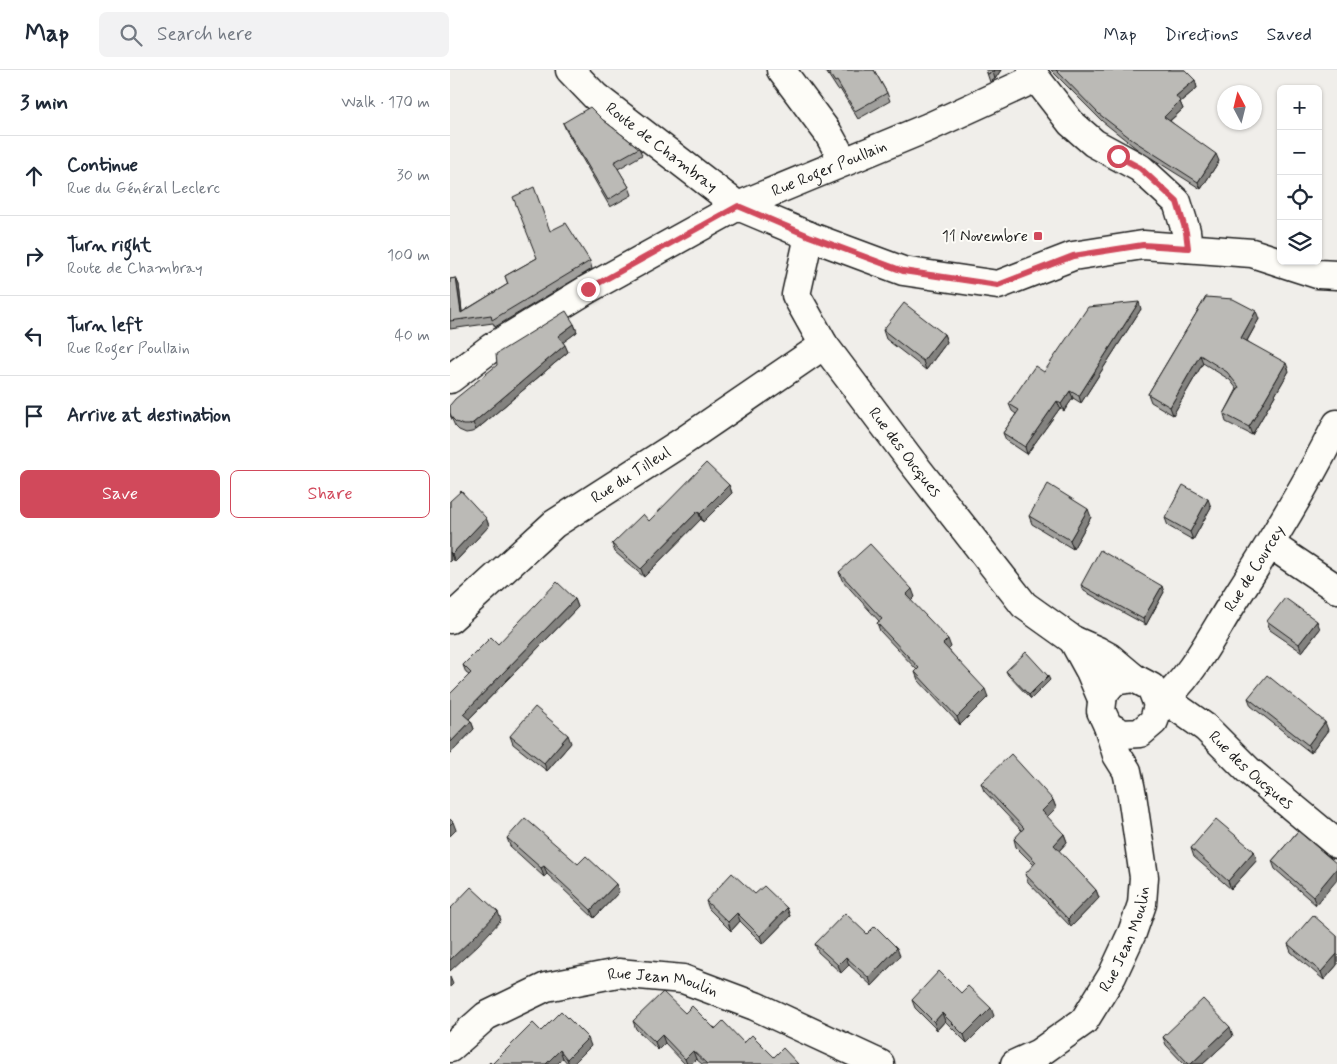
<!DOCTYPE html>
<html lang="en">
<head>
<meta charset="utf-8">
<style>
	body { margin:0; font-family:Mynerve,sans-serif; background:#f2f2f3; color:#1f2937 }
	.controls { position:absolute; right:15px; top:15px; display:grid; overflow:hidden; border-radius:8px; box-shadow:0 1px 4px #0004 }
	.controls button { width:45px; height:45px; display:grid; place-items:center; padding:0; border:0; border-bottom:1px solid #e0e1e3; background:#fff; color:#1f2937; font:25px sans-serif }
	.compass { position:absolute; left:767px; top:15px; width:45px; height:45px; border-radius:50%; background:#fff; box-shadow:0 1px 4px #0004; rotate:353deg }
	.stop { position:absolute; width:15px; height:15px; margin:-11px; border:4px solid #d1495b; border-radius:50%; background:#fff }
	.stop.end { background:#d1495b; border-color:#fff; box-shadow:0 1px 5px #0008 }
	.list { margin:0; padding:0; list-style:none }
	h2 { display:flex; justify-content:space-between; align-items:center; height:65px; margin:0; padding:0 20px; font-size:21px }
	h2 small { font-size:16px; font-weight:400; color:#747a83 }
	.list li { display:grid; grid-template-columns:32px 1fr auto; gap:15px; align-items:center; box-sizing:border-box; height:80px; padding:0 20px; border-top:1px solid #e0e1e3 }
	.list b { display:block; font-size:19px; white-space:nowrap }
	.list p { margin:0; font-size:16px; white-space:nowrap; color:#747a83 }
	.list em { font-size:16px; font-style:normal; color:#747a83 }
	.actions { display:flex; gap:10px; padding:15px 20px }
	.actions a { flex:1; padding:11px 0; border:1px solid #d1495b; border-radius:8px; text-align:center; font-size:18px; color:#d1495b }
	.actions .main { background:#d1495b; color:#fff }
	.icon { flex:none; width:28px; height:28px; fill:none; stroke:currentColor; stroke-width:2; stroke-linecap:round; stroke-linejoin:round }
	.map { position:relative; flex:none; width:887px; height:994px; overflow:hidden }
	header { display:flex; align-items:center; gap:30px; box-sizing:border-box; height:70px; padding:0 25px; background:#fff; border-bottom:1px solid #e0e1e3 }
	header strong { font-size:24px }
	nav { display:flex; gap:28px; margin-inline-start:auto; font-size:18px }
	.search { width:350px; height:45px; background:#f2f2f3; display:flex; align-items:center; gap:12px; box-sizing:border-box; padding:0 18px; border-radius:8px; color:#747a83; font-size:19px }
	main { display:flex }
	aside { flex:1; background:#fff }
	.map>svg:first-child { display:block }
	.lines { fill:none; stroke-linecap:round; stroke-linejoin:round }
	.street-casing { stroke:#1c1c1c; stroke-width:31 }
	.secondary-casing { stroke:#1c1c1c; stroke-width:31 }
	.street { stroke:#fdfcf7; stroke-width:28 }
	.secondary { stroke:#fdfcf7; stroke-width:28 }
	.wall { fill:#a1a09d; stroke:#1c1c1c }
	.shaded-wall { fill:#83827f; stroke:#1c1c1c }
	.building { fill:#bbbab6; stroke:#1c1c1c }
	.route { stroke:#d1495b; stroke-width:6 }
	.poi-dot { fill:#d1495b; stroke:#fdfcf7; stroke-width:2 }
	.labels { text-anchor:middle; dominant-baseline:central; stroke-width:4; stroke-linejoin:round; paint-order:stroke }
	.street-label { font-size:16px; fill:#1c1c1c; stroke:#fdfcf7 }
	.poi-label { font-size:16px; fill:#1c1c1c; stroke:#fdfcf7; text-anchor:end }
</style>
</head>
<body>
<header>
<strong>Map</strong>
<div class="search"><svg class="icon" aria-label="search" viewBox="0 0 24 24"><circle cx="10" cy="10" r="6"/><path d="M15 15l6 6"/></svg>Search here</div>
<nav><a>Map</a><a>Directions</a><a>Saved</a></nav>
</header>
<main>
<aside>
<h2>3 min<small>Walk · 170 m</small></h2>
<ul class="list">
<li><svg class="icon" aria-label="ahead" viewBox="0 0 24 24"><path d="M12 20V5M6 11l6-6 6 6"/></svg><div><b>Continue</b><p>Rue du Général Leclerc</p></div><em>30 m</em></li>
<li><svg class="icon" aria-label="right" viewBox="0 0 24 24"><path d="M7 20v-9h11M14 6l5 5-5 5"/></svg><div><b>Turn right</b><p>Route de Chambray</p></div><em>100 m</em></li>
<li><svg class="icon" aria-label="left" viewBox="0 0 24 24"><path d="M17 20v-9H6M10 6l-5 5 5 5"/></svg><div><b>Turn left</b><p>Rue Roger Poullain</p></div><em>40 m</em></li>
<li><svg class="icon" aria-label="arrive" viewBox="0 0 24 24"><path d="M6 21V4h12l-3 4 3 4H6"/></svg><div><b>Arrive at destination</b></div></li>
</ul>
<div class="actions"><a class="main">Save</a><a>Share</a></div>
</aside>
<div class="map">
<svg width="887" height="994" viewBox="0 0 887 994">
	<rect width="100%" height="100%" fill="#f0eeea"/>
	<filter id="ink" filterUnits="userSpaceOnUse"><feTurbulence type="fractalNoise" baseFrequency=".02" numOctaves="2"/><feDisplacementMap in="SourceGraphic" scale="10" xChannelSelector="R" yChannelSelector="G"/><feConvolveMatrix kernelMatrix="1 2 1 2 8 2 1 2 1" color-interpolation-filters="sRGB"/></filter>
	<g filter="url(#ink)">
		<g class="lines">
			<defs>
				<g id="street">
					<path d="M331,0L378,63L394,92"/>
					<path d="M582,0L586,8L621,53L644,73L690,98L727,132L736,161L738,178"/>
					<path id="s1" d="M359,166L346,225L374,275L462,392L574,535L623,570L648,581L659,587L684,608"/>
					<path id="s2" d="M0,309L41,278L138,219L288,136L479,57L586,8"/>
					<path d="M820,474L887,519"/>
					<path id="s3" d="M0,549L104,454L235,370L374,275"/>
					<path d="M623,570L640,601L652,629"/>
					<path d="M684,608L701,617L708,635L704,651L690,663L673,664L658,656L651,641L653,624L664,611Z"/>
					<path id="s4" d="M715,629L756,658L798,700L887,774"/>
					<path id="s5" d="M708,635C740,609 759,571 780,537C818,478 856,417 887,354"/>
					<path id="s6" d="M0,978L36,946L96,917L168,903L233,909L305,936L430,994"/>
					<path id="s7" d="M565,994L589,983L634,951L662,906L682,863L692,834L694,807L682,725L677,701L667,685L658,656"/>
				</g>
				<g id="secondary">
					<path id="s8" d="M120,0L145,26L288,136L359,166L453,201L548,215L623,186L693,175L802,183L867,204L887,205"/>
				</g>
			</defs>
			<!-- street casing -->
			<use href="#street" class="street-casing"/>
			<!-- secondary casing -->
			<use href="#secondary" class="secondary-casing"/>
			<!-- street -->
			<use href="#street" class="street"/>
			<!-- secondary -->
			<use href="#secondary" class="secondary"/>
		</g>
		<!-- wall -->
		<path class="wall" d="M375,0H424L437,23L440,31L408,49L390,19L388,20Z
			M536,0H551L545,9L540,12Z
			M601,0H735L745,10L747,18L730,32L733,39L720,51L769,91L751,119L687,79L652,51Z
			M153,50L189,78L192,85L168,99L179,117L182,125L160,137L116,60L113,53Z
			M100,161L140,191L142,199L45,257L43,253L0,259V209L6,208L9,215L12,242L58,214L55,206L87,188Z
			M756,227L809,249L797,271L839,301L802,365L776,352L774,344L787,319L780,310L753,293L723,345L701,332L698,324Z
			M691,239L631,333L623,328L614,341L610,338L577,384L556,370L553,363L566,344L562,341L559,334L594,302Z
			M124,254L127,262L113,272L118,282L26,360L22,362L16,363L9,360L5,356L0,345V335Z
			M433,260L494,264L497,272L476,300L436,269Z
			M279,415L282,423L253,452L251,449L194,507L165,482L162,474Z
			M0,431L36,448L39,456L5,492L3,489L0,492Z
			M761,437L743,470L718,456L715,448Z
			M579,446L641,447L623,479L582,454Z
			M389,502L465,527L461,531L501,577L498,579L538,627L510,655L468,610L465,602L467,600L430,561L427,553L429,551L392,510Z
			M631,515L714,522L696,555L634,521Z
			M125,529L128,537L19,649L21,651L24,659L0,684V624L19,605L16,603L13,595Z
			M817,551L870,559L852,582L820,560Z
			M556,601L600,610L581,629L558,605Z
			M798,628L878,660L861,683L801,636Z
			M60,666L121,673L97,701L63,674Z
			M531,713L603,730L606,738L597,747L614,764L617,772L609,781L646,820L649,828L621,857L578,812L575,804L584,795L566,777L564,769L572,761L534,721Z
			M848,761L866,835L825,799L822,791Z
			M57,768L128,794L169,822L144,848L97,804L94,807L60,776Z
			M741,778L804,781L807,790L781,819L744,787Z
			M305,824L337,838L340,846L313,874L290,851L281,861L259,839L256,831Z
			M887,866V895L874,910L841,882L838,874Z
			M365,874L450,886L422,916L399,895L391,903L368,882Z
			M462,930L544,946L517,973L495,951L487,960L465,938Z
			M235,943L324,987L348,994H252L246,989L241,994H235L215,973L208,980L186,959L183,951Z
			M91,961L141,976L123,994H118L113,988L107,994H38H42Z
			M783,966L753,994H734L716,975L713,967Z"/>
		<!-- shaded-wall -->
		<path class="shaded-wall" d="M544,0H551L545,9L543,2Z
			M745,10L747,18L730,32L733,39L716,54L714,47L726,26Z
			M766,84L769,91L751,119L748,112Z
			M6,208L9,215L13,250L11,243Z
			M689,232L691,239L631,333L629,326Z
			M806,241L809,249L794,276L791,268Z
			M124,254L127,262L111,274L108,266Z
			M494,264L497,272L476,300L473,291Z
			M115,275L118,282L26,360L23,353Z
			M750,285L753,293L723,345L720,337Z
			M836,293L839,301L802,365L799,357Z
			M620,321L623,328L614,341L611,334Z
			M607,331L610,338L577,384L575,377Z
			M279,415L282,423L253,452L250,444Z
			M758,429L761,437L743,470L740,462Z
			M638,439L641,447L623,479L620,470Z
			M248,441L251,449L194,507L191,499Z
			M36,448L39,456L5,492L2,484Z
			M0,482L3,489L0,492Z
			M712,516L714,522L696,555L693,549Z
			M462,519L465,527L459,533L456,525Z
			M125,529L128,537L16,652L13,644Z
			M867,551L870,559L852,582L849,574Z
			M498,569L501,577L496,582L493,574Z
			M598,606L600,610L581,629L579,625Z
			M535,619L538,627L510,655L507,647Z
			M21,651L24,659L0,684V673Z
			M875,652L878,660L861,683L858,675Z
			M118,665L121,673L97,701L94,693Z
			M603,730L606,738L595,749L592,741Z
			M3,752L6,760L0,766V755Z
			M614,764L617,772L607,783L604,775Z
			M804,781L807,790L781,819L778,811Z
			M94,796L97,804L94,807L91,798Z
			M887,798V810L866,835L863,827Z
			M166,814L169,822L144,848L141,840Z
			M646,820L649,828L621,857L618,849Z
			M337,838L340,846L313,874L310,866Z
			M48,842L51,850L28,875L0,901V890Z
			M287,843L290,851L281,861L278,852Z
			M447,878L450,886L422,916L419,908Z
			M887,884V895L874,910L871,902Z
			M396,887L399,895L391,903L388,895Z
			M0,907L3,914L0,917Z
			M541,938L544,946L517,973L514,965Z
			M492,943L495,951L487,960L484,952Z
			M780,957L783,966L753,994H741Z
			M212,965L215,973L208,980L205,972Z
			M138,968L141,976L123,994H119L117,989Z
			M110,980L113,988L107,994H96Z
			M243,981L246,989L241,994H237L235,989Z"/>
		<!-- building -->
		<path class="building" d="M377,0H424L437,23L405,41L387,11L385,12Z
			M536,0H544L543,2L538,4Z
			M606,0H735L745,10L726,26L730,31L714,47L766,84L748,112L684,71L649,44Z
			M140,37L153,50L189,78L164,92L179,117L158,130L113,53Z
			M84,117L100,161L116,153L140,191L42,250L41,245L0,251V209L6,208L11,243L58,214L55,206L87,188L63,127Z
			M756,227L783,229L806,241L791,268L836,293L799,357L774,344L789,317L777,302L750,285L720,337L698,324Z
			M689,232L629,326L620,321L611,334L607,331L575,377L553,363L569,340L559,334L585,296L594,302L638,237Z
			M454,233L494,264L473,291L433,260Z
			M116,241L124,254L108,266L115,275L23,353L19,355H13L6,352L2,348L0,343V335L5,329L47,295L46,284Z
			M256,393L279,415L250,444L248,441L191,499L162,474L193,444L199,451Z
			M598,414L638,439L620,470L579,446Z
			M733,415L758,429L740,462L715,448Z
			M11,421L36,448L2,484L0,482V431Z
			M420,474L462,519L456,525L498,569L493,574L535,619L507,647L465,602L469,598L427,553L432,549L389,502Z
			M650,480L712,516L693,549L631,515Z
			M107,512L125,529L13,644L21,651L0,673V624L21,603L13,595L41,567L48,574Z
			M835,528L867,551L849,574L817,551Z
			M576,582L598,606L579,625L556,601Z
			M817,605L875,652L858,675L798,628Z
			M85,637L118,665L94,693L60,666Z
			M561,684L603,730L592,741L614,764L604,775L646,820L618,849L575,804L586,792L564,769L574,758L531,713Z
			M75,748L128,794L136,786L166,814L141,840L94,796L91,798L57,768Z
			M0,749L3,752L0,755Z
			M766,749L804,781L778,811L741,778Z
			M848,761L887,794V798L863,827L822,791Z
			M282,803L305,824L314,816L337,838L310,866L287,843L278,852L256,831Z
			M21,817L48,842L25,866L0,890V839Z
			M395,843L417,864L425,856L447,878L419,908L396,887L388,895L365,874Z
			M863,845L887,866V884L871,902L838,874Z
			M489,901L511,923L518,916L541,938L514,965L492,943L484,952L462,930Z
			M213,922L235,943L242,936L265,959L273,951L294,973L302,965L324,987L333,978L348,994H257L243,981L235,989L212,965L205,972L183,951Z
			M753,929L780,957L741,994H739L713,967Z
			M111,941L138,968L117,989L110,980L96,994H38L40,992L42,994L83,953L91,961Z"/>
	</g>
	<g class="lines" filter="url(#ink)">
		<!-- route -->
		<path class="route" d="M138,219L288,136L359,166L453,201L548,215L623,186L693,175L738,178L736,162L727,132L690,98L668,86"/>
	</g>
	<!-- markers -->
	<rect class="poi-dot" x="583" y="161" width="10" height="10" rx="2.5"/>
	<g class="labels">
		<!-- street labels -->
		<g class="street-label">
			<text stroke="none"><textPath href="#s8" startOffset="120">Route de Chambray</textPath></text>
			<text stroke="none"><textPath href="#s2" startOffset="435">Rue Roger Poullain</textPath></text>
			<text stroke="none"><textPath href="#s1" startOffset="252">Rue des Oucques</textPath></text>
			<text stroke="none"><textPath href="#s3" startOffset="232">Rue du Tilleul</textPath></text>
			<text stroke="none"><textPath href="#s5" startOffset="168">Rue de Courcey</textPath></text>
			<text stroke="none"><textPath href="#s4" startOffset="112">Rue des Oucques</textPath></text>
			<text stroke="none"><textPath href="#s7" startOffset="174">Rue Jean Moulin</textPath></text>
			<text stroke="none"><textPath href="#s6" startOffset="234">Rue Jean Moulin</textPath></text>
		</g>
		<!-- poi labels -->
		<g class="poi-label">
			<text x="578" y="166">11 Novembre</text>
		</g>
	</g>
</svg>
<div class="controls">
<button>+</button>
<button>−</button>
<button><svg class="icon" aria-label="locate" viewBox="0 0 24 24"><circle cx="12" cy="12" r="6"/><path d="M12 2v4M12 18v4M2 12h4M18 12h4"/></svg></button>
<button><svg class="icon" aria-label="layers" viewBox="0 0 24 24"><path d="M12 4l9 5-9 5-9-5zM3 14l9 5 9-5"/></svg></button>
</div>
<svg class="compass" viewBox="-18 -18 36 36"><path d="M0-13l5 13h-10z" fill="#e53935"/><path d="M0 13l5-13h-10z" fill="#747a83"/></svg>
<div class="stop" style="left:668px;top:86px"></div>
<div class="stop end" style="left:138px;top:219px"></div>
</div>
</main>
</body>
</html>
